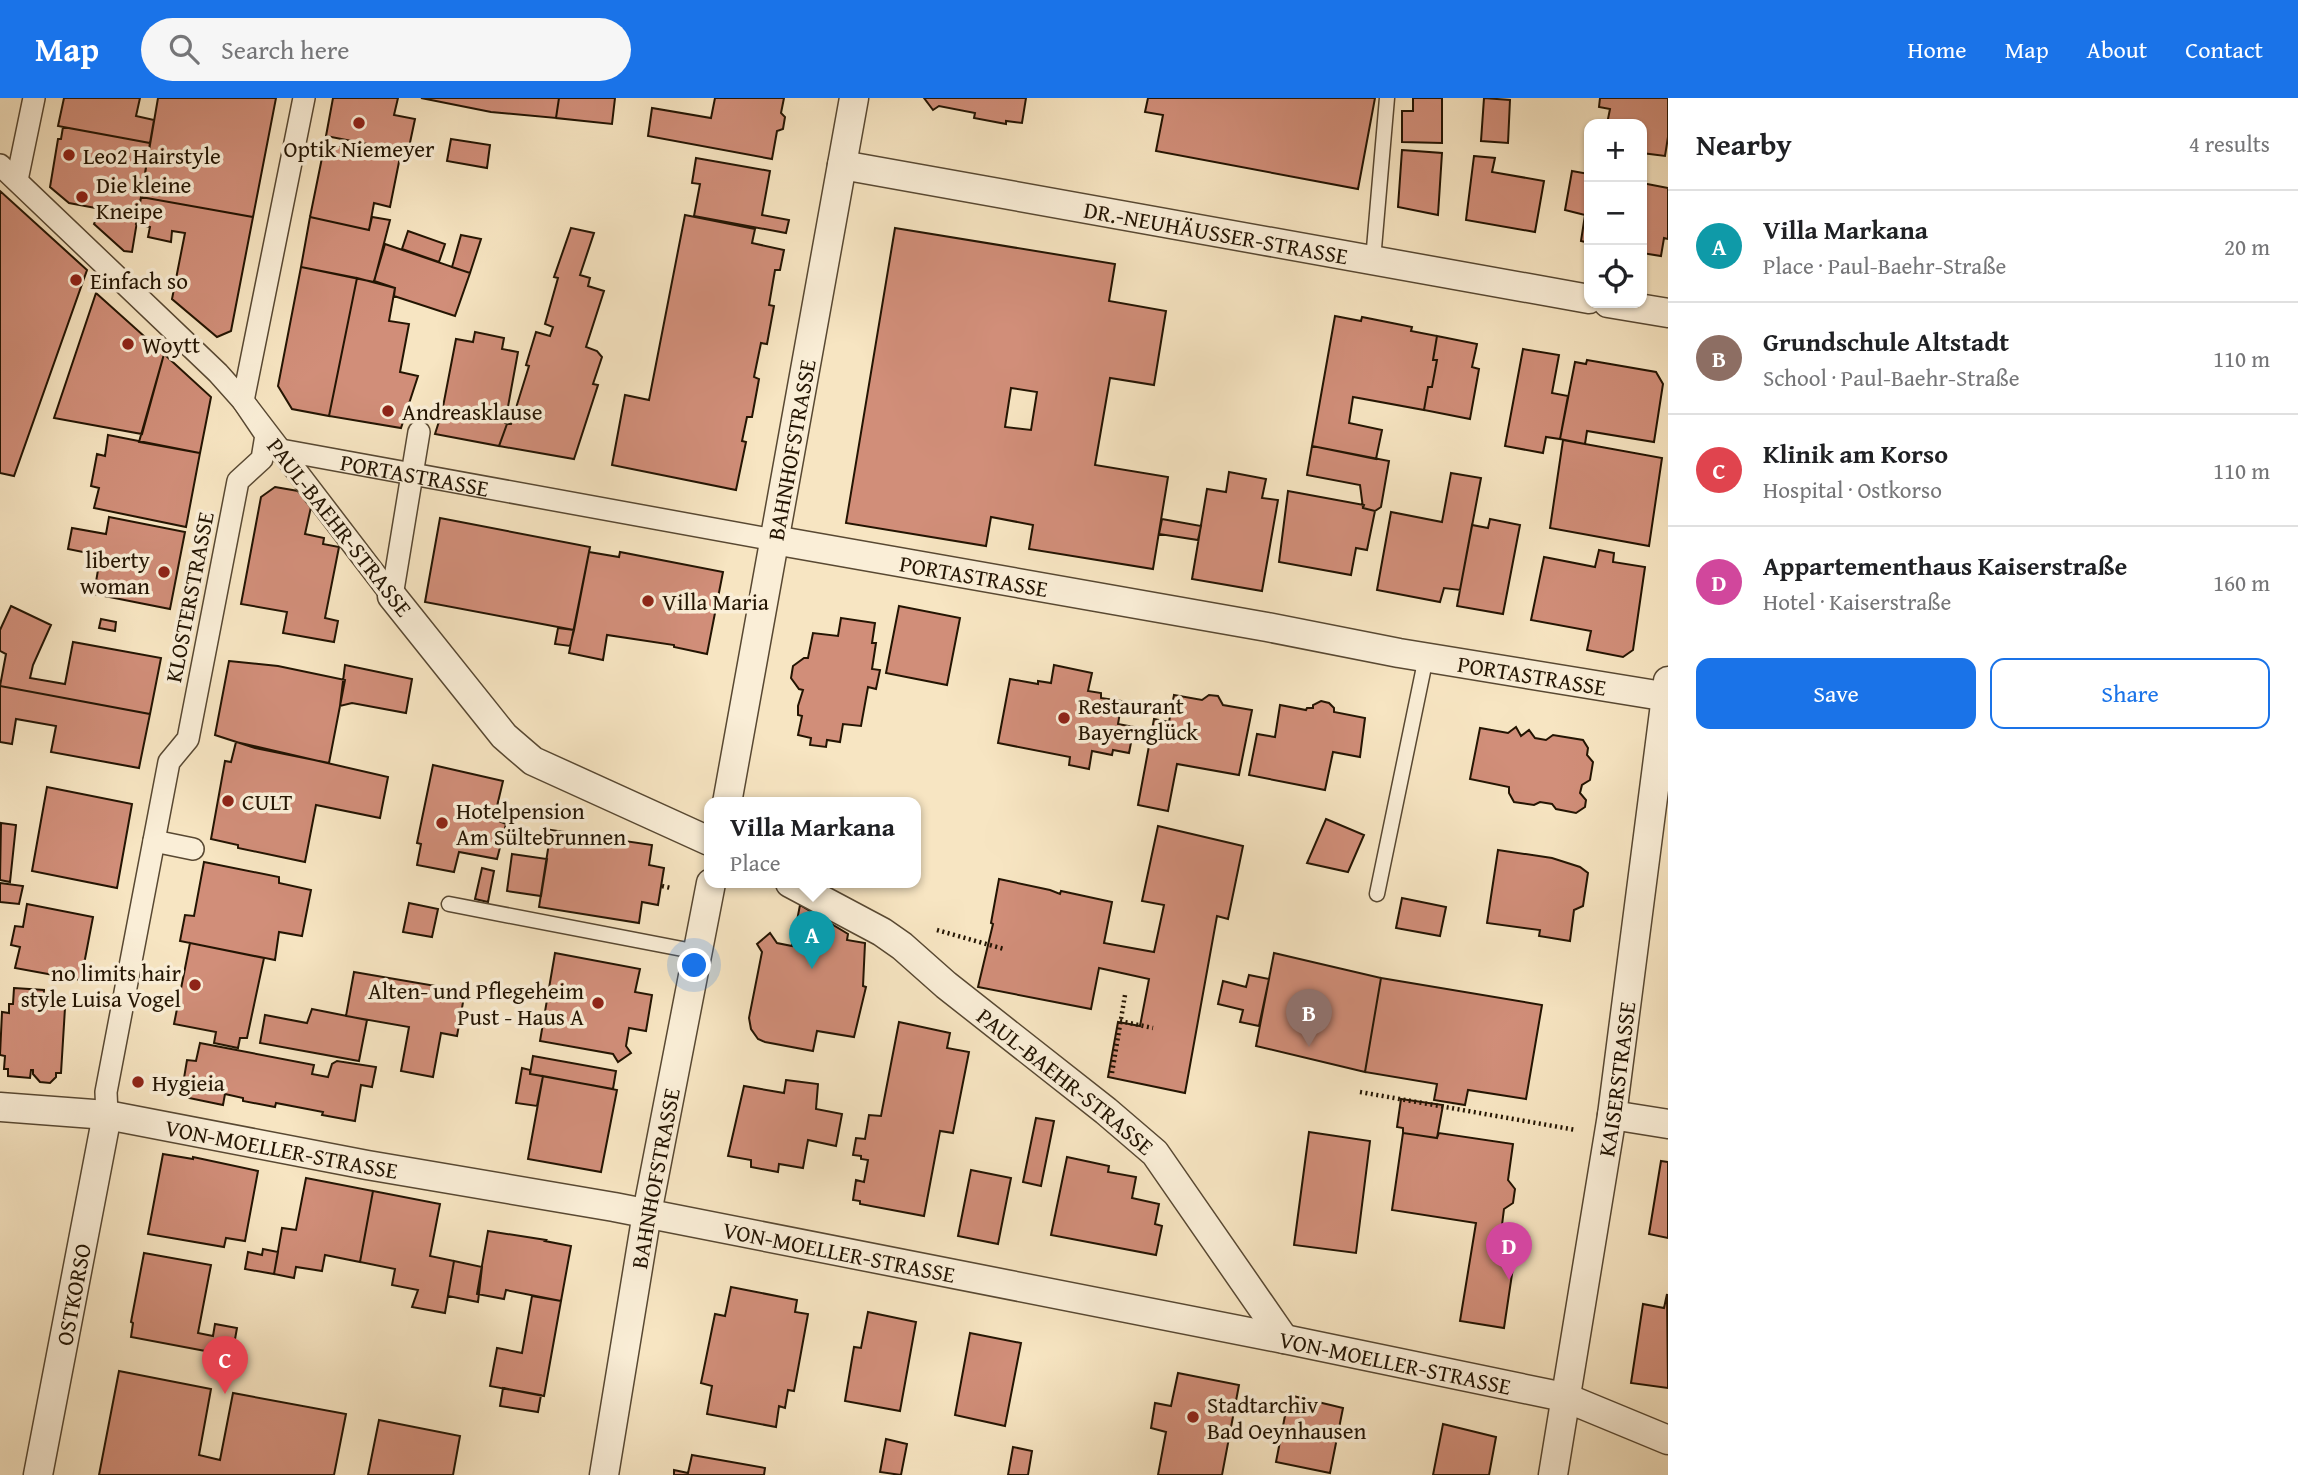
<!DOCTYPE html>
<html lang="en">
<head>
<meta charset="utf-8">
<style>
	body { margin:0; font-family:"Gentium Book Plus",serif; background:#f6f6f6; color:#202124 }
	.controls { position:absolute; right:21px; top:21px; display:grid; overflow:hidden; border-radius:14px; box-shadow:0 2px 5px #0004 }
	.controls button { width:63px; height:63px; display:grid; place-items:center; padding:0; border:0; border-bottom:2px solid #e0e0e0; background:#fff; color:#202124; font:35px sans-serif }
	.you { position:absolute; left:695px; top:868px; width:24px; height:24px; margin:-18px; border:5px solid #fff; border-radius:50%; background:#1a73e8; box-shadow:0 0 0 10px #1a73e833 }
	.badge { display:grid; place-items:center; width:46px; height:46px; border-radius:50%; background:#1a73e8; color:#fff; font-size:23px; font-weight:700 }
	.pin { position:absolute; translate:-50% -58px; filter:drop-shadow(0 2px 4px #0008) }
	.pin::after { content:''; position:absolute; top:37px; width:24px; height:21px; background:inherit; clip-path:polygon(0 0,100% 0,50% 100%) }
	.popup { position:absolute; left:704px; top:699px; width:217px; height:91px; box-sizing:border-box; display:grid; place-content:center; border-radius:14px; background:#fff; filter:drop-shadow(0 2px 5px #0005); font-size:23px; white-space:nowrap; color:#757577 }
	.popup b { font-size:26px; color:#202124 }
	.popup::after { content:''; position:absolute; left:50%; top:100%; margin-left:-14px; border:14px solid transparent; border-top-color:#fff }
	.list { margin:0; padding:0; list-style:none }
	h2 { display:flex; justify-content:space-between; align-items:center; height:91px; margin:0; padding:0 28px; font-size:30px }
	h2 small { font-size:23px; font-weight:400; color:#757577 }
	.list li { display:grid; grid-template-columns:46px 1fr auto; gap:21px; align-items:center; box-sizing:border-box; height:112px; padding:0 28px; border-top:2px solid #e0e0e0 }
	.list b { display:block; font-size:26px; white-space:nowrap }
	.list p { margin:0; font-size:23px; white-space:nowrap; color:#757577 }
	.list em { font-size:23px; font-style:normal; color:#757577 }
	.actions { display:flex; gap:14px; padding:21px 28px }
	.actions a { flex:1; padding:16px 0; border:2px solid #1a73e8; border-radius:14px; text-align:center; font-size:24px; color:#1a73e8 }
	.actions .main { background:#1a73e8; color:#fff }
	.icon { flex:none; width:38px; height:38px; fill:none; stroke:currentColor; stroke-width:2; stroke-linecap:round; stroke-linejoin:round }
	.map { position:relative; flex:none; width:1668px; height:1377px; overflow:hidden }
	header { display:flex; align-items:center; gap:42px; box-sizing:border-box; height:98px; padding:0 35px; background:#1a73e8; color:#fff }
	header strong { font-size:33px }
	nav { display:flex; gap:38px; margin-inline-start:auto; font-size:24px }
	.search { width:490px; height:63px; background:#f6f6f6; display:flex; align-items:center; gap:18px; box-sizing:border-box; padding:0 24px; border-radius:38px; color:#757577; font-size:26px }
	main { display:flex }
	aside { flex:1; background:#fff }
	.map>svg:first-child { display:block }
	.building { fill:#d18e79; stroke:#231402; stroke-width:2; fill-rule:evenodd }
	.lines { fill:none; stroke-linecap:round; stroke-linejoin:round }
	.service-casing { stroke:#584832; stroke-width:17 }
	.pedestrian-casing { stroke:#584832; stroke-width:24 }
	.minor-casing { stroke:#584832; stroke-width:31 }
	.path { stroke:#231402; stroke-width:4.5; stroke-dasharray:2 3.5; stroke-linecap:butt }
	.service { stroke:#faeed7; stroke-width:14 }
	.pedestrian { stroke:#faeed7; stroke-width:21 }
	.minor { stroke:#faeed7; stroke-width:28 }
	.poi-dot { fill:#8f2418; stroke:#faeed7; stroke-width:2.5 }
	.labels { text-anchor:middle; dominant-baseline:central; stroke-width:7; stroke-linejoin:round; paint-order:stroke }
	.poi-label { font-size:23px; fill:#231402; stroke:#faeed7; text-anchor:start }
	.street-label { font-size:23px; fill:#231402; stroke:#faeed7 }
</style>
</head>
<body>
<header>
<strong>Map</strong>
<div class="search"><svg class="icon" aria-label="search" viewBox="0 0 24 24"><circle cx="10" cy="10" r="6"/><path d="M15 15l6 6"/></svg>Search here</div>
<nav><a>Home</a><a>Map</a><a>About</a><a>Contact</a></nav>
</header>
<main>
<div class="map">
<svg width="1668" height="1377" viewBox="0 0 1668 1377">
	<rect width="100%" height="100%" fill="#f7e5c2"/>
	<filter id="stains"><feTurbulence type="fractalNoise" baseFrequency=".00286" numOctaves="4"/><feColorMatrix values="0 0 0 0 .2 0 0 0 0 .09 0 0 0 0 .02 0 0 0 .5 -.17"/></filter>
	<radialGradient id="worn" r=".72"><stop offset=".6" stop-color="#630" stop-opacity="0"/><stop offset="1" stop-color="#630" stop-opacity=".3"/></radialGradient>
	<!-- building -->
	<path class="building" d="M64,0H140L136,18L154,22L150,45L58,28Z
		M158,0H276L253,119L141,99Z
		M333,0H398L394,17L415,21L408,54L326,38Z
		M421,0H559L556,20L491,14Z
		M559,0H615L612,26L556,20Z
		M715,0H784L781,15L785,19L783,31L777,33L772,61L648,38L652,10L711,20Z
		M924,0H1026L1022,25L1006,23V26L974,20L975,15L939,8L933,12Z
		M1148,0H1375L1358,91L1156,53L1163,17L1145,14Z
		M1413,0H1442V45L1402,44V13H1413Z
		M1484,0L1510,2L1508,45L1481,43Z
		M1600,0H1668V39L1665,58L1642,55V26H1607L1610,11L1599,9Z
		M63,29L150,45L132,154L124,153L94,126L101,111L69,105L50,89L58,41H61Z
		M451,41L490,47L487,70L447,63Z
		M325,45L400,59L390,109L374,105L369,132L310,119Z
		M1402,52L1442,55L1438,117L1398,109Z
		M1474,58L1495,60L1492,74L1544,83L1535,134L1466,122Z
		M696,60L770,73L762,117L789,122L786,135L694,118L700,86L692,85Z
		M1572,73L1589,76V145L1581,143L1585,117L1565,112Z
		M1642,85L1668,90V141L1664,140L1661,158L1642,155Z
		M0,93L87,172L14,378L0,375Z
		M141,99L253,119L231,233L217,239L172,201L185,135L172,133L171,144L148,139L150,129L136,126Z
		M685,117L755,131L752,145L784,152L780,172H775L769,207L774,208L767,246L761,245L754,279L759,281L752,319H747L742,343L746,344L736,392L612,367L625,297L649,302Z
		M310,119L369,132L372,119L390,122L374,184L301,169Z
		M571,130L594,135L580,177L590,180L588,188L604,193L586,249L597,253L602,259L593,286L598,287L574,361L499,348L507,326H511L529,268L526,267L536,234L550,238L553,229L545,226L558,180L554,179Z
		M895,130L1115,166L1109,203L1166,213L1154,287L1110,280L1095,367L1168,379L1153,471L1029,451L1033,427L991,419L986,448L846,425ZM1011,290L1037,294L1031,332L1005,329Z
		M408,133L445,146L439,164L402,151Z
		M461,137L481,141L470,175L452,169Z
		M385,146L470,175L455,218L394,198L395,190L374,183Z
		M301,169L357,180L329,318L292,311L278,288Z
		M357,180L395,190L389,223L409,226L400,274L418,278L401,330L329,318Z
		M96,195L164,256L142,336L54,320Z
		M1335,218L1361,223L1362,219L1412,229L1411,233L1437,238L1433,262H1437L1432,289H1428L1424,312L1353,299L1349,325L1382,332L1376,361L1312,348Z
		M475,234L504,240L502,251L518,254L505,325L507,326L499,348L435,336L442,314L456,241L473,244Z
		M1437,238L1477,246L1472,269L1479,271L1470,321L1424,312L1428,289H1432L1437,262H1433Z
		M1523,251L1559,257L1552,295L1568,298L1560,341L1546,339L1543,355L1505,348Z
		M164,256L211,299L200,355L139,344Z
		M1587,262L1656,274L1663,286L1654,344L1587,333L1585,346L1560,341L1575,264L1586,266Z
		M108,337L200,355L186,429L94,410L99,390L91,388L97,356L105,358Z
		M1563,342L1662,360L1649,448L1550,430Z
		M1312,348L1389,363L1381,409L1375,413L1363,410L1360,387L1307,377Z
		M1229,374L1266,381L1262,400L1278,402L1262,493L1192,481L1207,391L1226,394Z
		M1451,375L1481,380L1460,492L1444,490L1440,504L1377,492L1391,414L1442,424Z
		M275,389L298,393L311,409L305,436L324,440L323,446L339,449L325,520L338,523L334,544L283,535L287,514L241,506L261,399Z
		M1288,393L1364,407L1363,410L1375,413L1367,452L1356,450L1351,477L1279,464Z
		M109,419L185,434L170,511L94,496L98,472L90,470L93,456L68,451L72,430L106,436Z
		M440,420L590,449L574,532L425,504Z
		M1162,421L1201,428L1198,442L1159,436Z
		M1490,421L1520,427L1503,516L1457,508L1472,427L1488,430Z
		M1599,452L1614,455L1613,464L1645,469L1633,552L1623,559L1587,552L1591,533L1531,522L1544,459L1595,469Z
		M589,454L619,459L620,454L723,474L707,556L674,549V547L607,537L603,562L569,555Z
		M11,508L51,527L33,567L30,580L65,586L73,544L161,560L150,616L0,588L6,556L0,553V532Z
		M899,508L960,520L947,587L886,575Z
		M841,520L875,525L872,545H876L872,571L880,572L876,591L868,589L861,628L843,626L840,644L827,642L826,649L810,647L811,640L798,637L802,618L798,617V608L803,592L799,591L791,580L793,568L804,560H808L813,535L838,538Z
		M101,521L116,524L115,533L99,530Z
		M558,530L574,532L570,548L555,546Z
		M229,563L278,568L345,582L329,665L255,650L215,637Z
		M345,567L412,581L406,615L352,605L340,608Z
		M1054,567L1092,575L1088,593L1101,595V600L1122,603L1118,626L1134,629L1129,655L1113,652L1112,657L1092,653L1089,671L1069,667L1070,659L998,645L1010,581L1038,586V583L1051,585Z
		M0,588L150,616L139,670L51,654L56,628L16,621L12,646L0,644Z
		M1174,597L1202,602L1209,597L1218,598L1223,607L1252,612L1239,677L1177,666L1168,713L1138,707L1154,621L1169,624Z
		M1321,603L1329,605L1334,610V614L1365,620L1360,659L1333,654L1325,692L1249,677L1257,636L1275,639L1280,607L1306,612L1307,610H1313V607Z
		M1516,629L1521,638L1529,632L1535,640L1546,642L1553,637L1583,642L1588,650L1587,657L1593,664L1590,682L1582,687L1580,695L1586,702L1585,709L1576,715L1556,711L1552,706L1540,704L1534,707L1514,704L1509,695V689L1470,681L1480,630L1508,635Z
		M236,644L388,679L380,720L316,707L305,764L238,750V747L211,741L225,663L231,664Z
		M433,667L503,683L494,721L506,726L497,761L459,754L454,774L417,767L421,746L417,745Z
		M47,689L132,706L117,790L32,773Z
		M1326,721L1364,737L1348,774L1307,765Z
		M1,725L16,727L10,784L0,782Z
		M1158,728L1243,748L1228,821L1217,818L1185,995L1108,979L1118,924L1140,928L1149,881L1099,870L1091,911L978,889L993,826L991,825L999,781L1050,792L1060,796L1061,793L1112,804L1104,845L1154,854L1164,807L1142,803Z
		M551,732L652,747L649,767L664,770L658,807L642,804L639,825L539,809Z
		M1498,752L1552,760L1580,769L1588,775L1583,808L1574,812L1570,843L1539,838L1540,832L1487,825Z
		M512,756L547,761L541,798L507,793Z
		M204,764L279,779V785L311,792L302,838L279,834L275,862L180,843L185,817L194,818Z
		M482,770L494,773L488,804L475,801Z
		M0,785L23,788L19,806L0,804Z
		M1402,800L1446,809L1440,838L1396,830Z
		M409,805L438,811L432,839L403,834Z
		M27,806L93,819L81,882L15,870L20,849L11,847L15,828L23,829Z
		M800,807L848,836L847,842L865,845L863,888L866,889L854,939L817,933L813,953L765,944L758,941L751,931L749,920L762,854L757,846L770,835L777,845L792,848Z
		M190,845L264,860L247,940H240L238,950L214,945L216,934L174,926Z
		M555,855L640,871L635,894L652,897L646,933L629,930L626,948L631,955L618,964L613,956L540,943Z
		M1274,855L1381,880L1365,974L1256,948Z
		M354,874L465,893L457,938L441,935L433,979L401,973L409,929L346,918Z
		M1249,877L1269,881L1259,928L1240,924L1243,912L1218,906L1223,883L1246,889Z
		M1381,880L1542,907L1526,1001L1468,992L1465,1007L1434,1002L1437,986L1365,974Z
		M14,890L44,892L43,909L65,910L61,975H56V979L50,985L40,984L33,976V972H31L30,980L8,978V971H4L5,958L0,957L2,914L9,915V906H13Z
		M312,911L367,922L359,963L260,945L265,917L307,925Z
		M899,924L950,935L947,950L969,954L953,1035L940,1033L924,1118L860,1106V1103L853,1102L856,1082L864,1084L868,1062L861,1061V1058L853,1057L856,1040L865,1041L869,1017L881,1018Z
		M200,945L314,967L312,976L328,979L332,966L337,963L376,969L372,989L361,987L355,1023L322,1017L323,1014L276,1005L275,1009L243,1003V1000L225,996L223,1007L189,1000L193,981L184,980L187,962L196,963Z
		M533,958L616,973L613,991L530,976Z
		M522,970L530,972V976L543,978L537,1008L516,1005Z
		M543,978L617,992L601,1074L528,1061Z
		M786,982L818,986L816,1011L842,1016L836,1048L808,1042L803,1070L779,1066L778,1074L751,1069V1062L728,1058L744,988L784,995Z
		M1401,1001L1443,1007L1437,1040L1403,1035V1030L1397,1029Z
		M1036,1020L1054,1023L1041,1088L1023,1084Z
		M1309,1034L1370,1043L1356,1155L1294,1147Z
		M1403,1035L1437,1040L1439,1035L1513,1046L1508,1082L1515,1091L1513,1105L1504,1111L1502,1127L1519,1129L1504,1230L1460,1223L1476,1125L1392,1112Z
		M163,1056L193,1061V1059L258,1073L245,1143L226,1140L224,1149L148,1136Z
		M1067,1059L1109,1068L1108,1074L1136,1079L1132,1100L1159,1106L1155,1126L1162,1128L1156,1157L1051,1137Z
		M1661,1063L1668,1064V1140L1649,1136Z
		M971,1072L1011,1080L998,1146L958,1138Z
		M306,1080L373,1093L360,1164L325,1157L322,1173L296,1169L294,1180L274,1176L282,1130L296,1132Z
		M373,1093L440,1106L430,1158L454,1163L445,1215L412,1209L418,1192L392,1187L395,1171L360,1164Z
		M488,1133L546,1142L545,1143L571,1148L561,1203L506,1192L504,1201L477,1196Z
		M263,1151L278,1154L274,1176L245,1171L248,1154L262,1157Z
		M144,1155L211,1167L198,1235L213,1238L215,1226L237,1230L232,1258L131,1239L133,1225L131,1224Z
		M454,1163L482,1169L478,1204L448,1198Z
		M731,1189L797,1202L795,1214L808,1216L794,1293L788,1292L785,1310L779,1308L776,1329L707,1316L712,1288L701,1285L715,1216L725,1218Z
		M1667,1196L1668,1290L1631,1285L1643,1206L1664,1210Z
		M532,1198L561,1203L544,1298L490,1288L497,1250L522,1255Z
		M868,1214L916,1224L900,1313L845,1303L854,1249L861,1250Z
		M970,1235L1021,1245L1005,1328L955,1317Z
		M119,1273L211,1291L199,1357L220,1362L233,1295L346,1316L334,1377H99Z
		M1178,1275L1239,1287L1222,1377H1158L1166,1334L1151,1330L1155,1305L1171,1308Z
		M503,1290L541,1297L538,1314L500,1308Z
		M1289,1297L1343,1310L1330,1375L1276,1364Z
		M379,1322L460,1338L453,1377H368Z
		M1443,1326L1496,1339L1489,1377H1433Z
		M886,1341L907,1346L901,1377L880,1374Z
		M1013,1349L1032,1353L1028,1377H1008Z
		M692,1357L765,1370L764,1377H674V1372L688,1375Z"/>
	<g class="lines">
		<defs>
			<path id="service" d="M1373,162L1387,0
				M1377,796L1426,559
				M449,806L698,854"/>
			<g id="pedestrian">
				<path d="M0,67L218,275L243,303L392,498"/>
				<path d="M17,82L34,0"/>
				<path id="s1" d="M281,352L774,442"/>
				<path d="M392,498L419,334"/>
				<path d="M154,743L193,751"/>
				<path d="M107,1017L106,994L169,664L188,641L238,383L262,361L266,337L243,303L304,0"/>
			</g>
			<g id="minor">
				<path id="s2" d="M842,67L1589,201"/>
				<path d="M1608,205L1668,215"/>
				<path id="s3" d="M774,442L1267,529L1399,555L1668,599"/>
				<path d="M392,498L504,638L533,663L709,743"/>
				<path id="s4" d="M727,705L854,0"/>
				<path id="s5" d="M790,785L882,834L902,848L946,887L1106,1013L1155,1055L1284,1241"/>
				<path id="s6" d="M0,1009L107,1017L367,1067L614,1109L1284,1241L1564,1299L1668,1342"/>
				<path d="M1612,1017L1668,1026"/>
				<path id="s7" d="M38,1377L107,1017"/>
				<path id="s8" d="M604,1377L647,1115L711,785"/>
				<path id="s9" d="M1553,1377L1612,1017L1668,583"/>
			</g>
		</defs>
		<!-- service casing -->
		<use href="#service" class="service-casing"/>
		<!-- pedestrian casing -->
		<use href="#pedestrian" class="pedestrian-casing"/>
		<!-- minor casing -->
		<use href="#minor" class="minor-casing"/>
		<!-- path -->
		<path class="path" d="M662,788L671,790
			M937,832L1004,851
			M1120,923L1153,930
			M1112,975L1125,897
			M1360,994L1576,1032"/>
		<!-- service -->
		<use href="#service" class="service"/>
		<!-- pedestrian -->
		<use href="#pedestrian" class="pedestrian"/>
		<!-- minor -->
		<use href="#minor" class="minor"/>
	</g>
	<!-- markers -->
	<g class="poi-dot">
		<circle cx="359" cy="25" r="7"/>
		<circle cx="69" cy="57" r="7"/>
		<circle cx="82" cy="99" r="7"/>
		<circle cx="76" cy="182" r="7"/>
		<circle cx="128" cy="246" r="7"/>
		<circle cx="388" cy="313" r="7"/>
		<circle cx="164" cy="474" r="7"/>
		<circle cx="648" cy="503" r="7"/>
		<circle cx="1064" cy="620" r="7"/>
		<circle cx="228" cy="703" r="7"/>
		<circle cx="442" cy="725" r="7"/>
		<circle cx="195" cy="887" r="7"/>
		<circle cx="598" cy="905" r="7"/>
		<circle cx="138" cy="984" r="7"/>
		<circle cx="1193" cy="1319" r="7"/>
	</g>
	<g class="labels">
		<!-- poi labels -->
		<g class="poi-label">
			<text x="359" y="50" text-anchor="middle">Optik Niemeyer</text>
			<text x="83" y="57">Leo2 Hairstyle</text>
			<text x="96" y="86">Die kleine<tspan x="96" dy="26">Kneipe</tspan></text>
			<text x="90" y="182">Einfach so</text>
			<text x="142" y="246">Woytt</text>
			<text x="402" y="313">Andreasklause</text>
			<text x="150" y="461" text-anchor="end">liberty<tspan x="150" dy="26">woman</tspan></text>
			<text x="662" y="503">Villa Maria</text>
			<text x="1078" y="607">Restaurant<tspan x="1078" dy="26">Bayernglück</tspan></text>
			<text x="242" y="703">CULT</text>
			<text x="456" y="712">Hotelpension<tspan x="456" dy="26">Am Sültebrunnen</tspan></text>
			<text x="181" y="874" text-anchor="end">no limits hair<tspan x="181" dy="26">style Luisa Vogel</tspan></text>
			<text x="584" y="892" text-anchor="end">Alten- und Pflegeheim<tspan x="584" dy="26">Pust - Haus A</tspan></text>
			<text x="152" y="984">Hygieia</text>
			<text x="1207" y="1306">Stadtarchiv<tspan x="1207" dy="26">Bad Oeynhausen</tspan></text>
		</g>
		<!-- street labels -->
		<g class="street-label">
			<text stroke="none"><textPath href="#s2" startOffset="380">DR.-NEUHÄUSSER-STRASSE</textPath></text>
			<text stroke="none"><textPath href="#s4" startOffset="359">BAHNHOFSTRASSE</textPath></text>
			<text stroke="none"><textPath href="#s1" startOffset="136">PORTASTRASSE</textPath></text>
			<text transform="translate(340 429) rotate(52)">PAUL-BAEHR-STRASSE</text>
			<text stroke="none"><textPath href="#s3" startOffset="203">PORTASTRASSE</textPath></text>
			<text transform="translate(189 499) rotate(-79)">KLOSTERSTRASSE</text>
			<text stroke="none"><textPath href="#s3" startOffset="770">PORTASTRASSE</textPath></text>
			<text stroke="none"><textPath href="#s9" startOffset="401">KAISERSTRASSE</textPath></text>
			<text stroke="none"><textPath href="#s5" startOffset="341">PAUL-BAEHR-STRASSE</textPath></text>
			<text stroke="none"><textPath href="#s6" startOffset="285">VON-MOELLER-STRASSE</textPath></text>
			<text stroke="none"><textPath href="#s8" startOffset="301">BAHNHOFSTRASSE</textPath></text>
			<text stroke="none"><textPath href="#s6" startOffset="852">VON-MOELLER-STRASSE</textPath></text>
			<text stroke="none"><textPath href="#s7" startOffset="184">OSTKORSO</textPath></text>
			<text stroke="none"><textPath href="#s6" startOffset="1419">VON-MOELLER-STRASSE</textPath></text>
		</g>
	</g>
	<rect width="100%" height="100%" filter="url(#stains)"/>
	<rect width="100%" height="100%" fill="url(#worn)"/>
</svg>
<div class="controls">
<button>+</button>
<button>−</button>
<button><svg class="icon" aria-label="locate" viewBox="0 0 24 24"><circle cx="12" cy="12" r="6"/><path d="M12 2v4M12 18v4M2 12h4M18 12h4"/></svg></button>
</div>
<div class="you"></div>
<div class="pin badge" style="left:812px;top:871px;background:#0f9aa8">A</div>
<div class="popup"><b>Villa Markana</b>Place</div>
<div class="pin badge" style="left:1309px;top:949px;background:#8d6e63">B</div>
<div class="pin badge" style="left:225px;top:1296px;background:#e0444e">C</div>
<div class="pin badge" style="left:1509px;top:1182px;background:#d1479c">D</div>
</div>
<aside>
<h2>Nearby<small>4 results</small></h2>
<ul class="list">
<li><span class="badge" style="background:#0f9aa8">A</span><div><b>Villa Markana</b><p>Place · Paul-Baehr-Straße</p></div><em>20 m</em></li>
<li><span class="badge" style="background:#8d6e63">B</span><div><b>Grundschule Altstadt</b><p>School · Paul-Baehr-Straße</p></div><em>110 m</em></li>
<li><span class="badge" style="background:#e0444e">C</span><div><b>Klinik am Korso</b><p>Hospital · Ostkorso</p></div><em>110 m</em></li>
<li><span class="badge" style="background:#d1479c">D</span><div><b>Appartementhaus Kaiserstraße</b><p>Hotel · Kaiserstraße</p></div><em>160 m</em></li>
</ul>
<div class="actions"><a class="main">Save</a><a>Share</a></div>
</aside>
</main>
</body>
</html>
